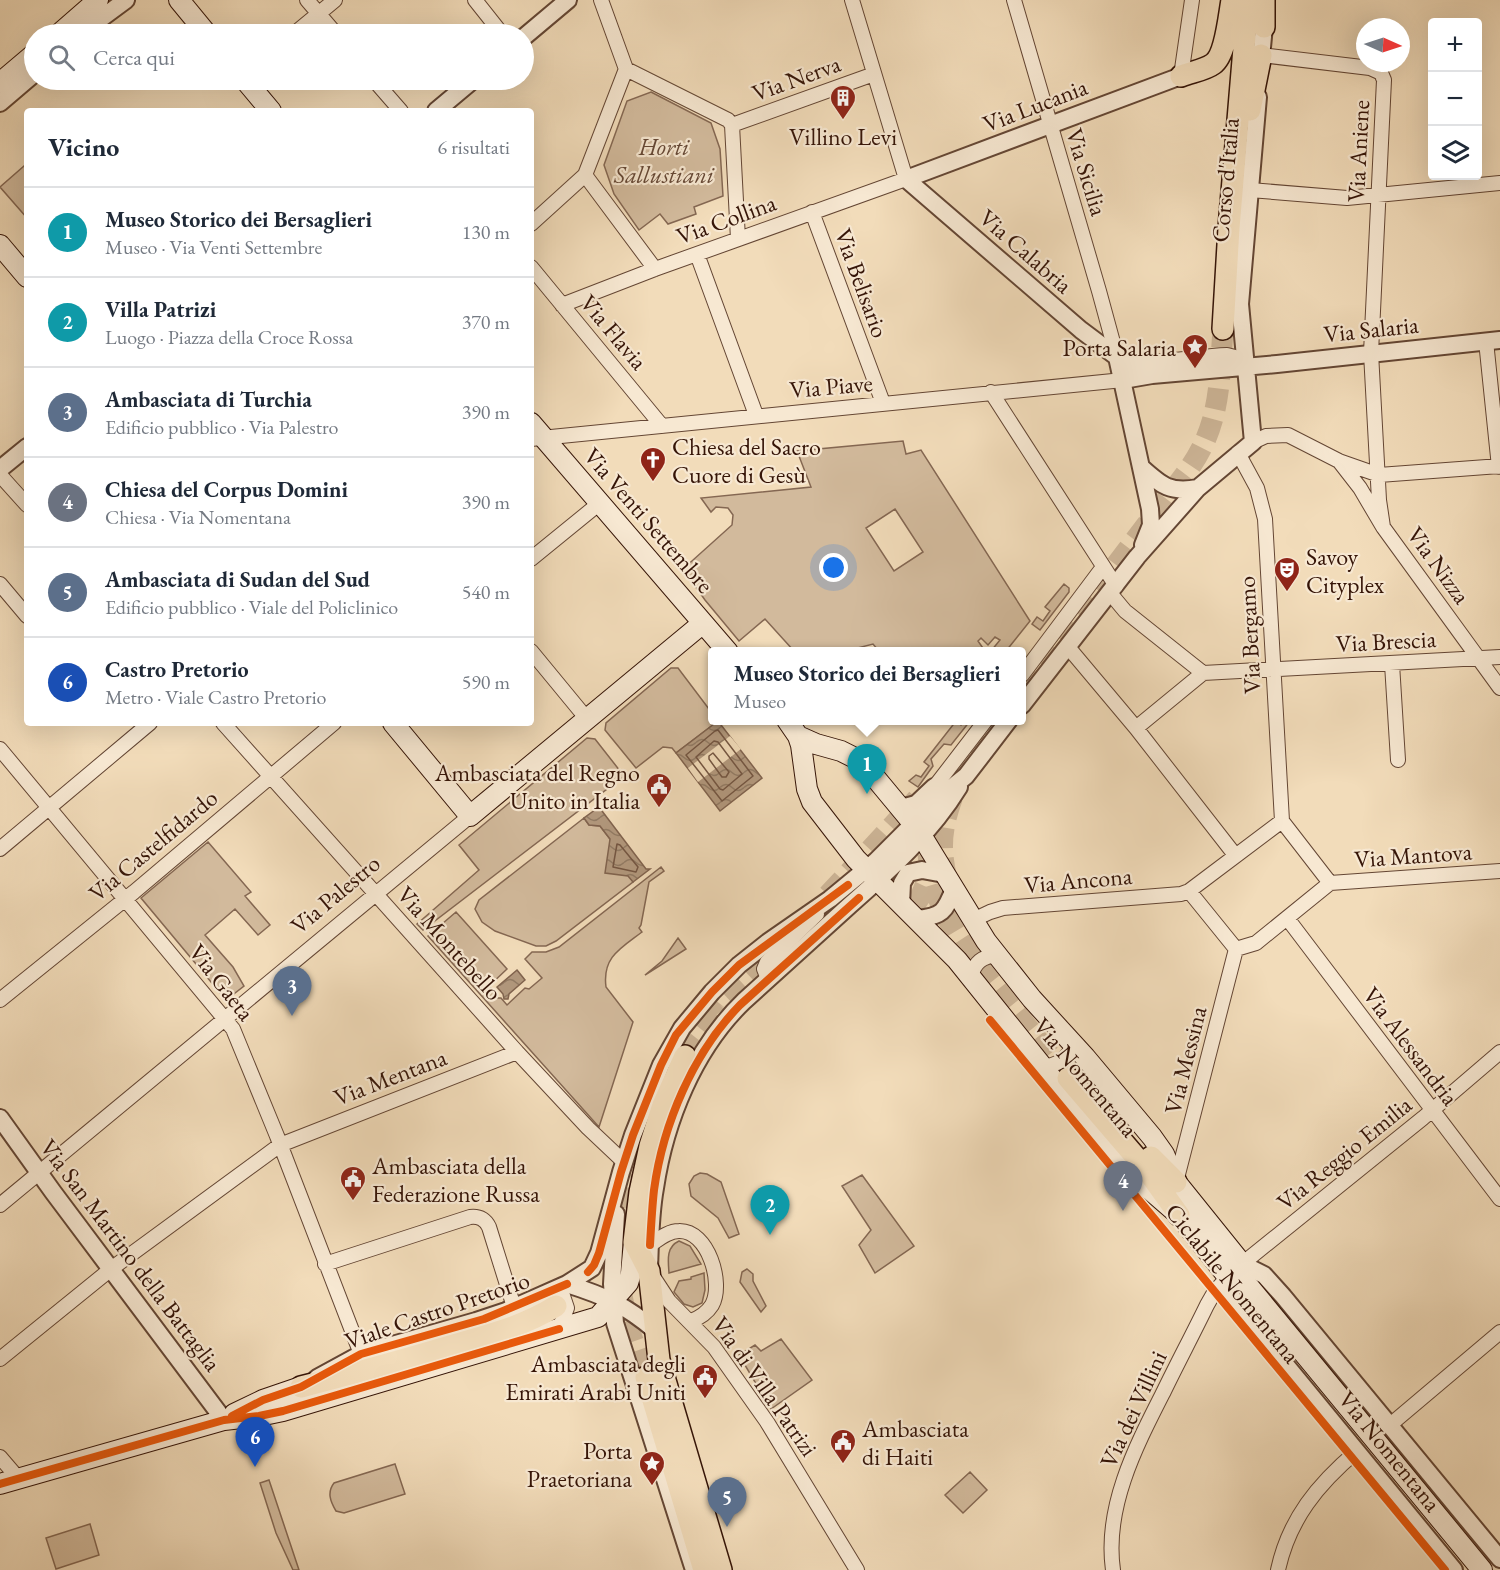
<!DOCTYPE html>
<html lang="it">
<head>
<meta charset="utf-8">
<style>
	body { margin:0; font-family:"EB Garamond",serif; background:#f2f2f3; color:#1f2937 }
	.controls { position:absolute; right:18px; top:18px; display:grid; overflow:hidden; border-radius:6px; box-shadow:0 6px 24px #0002 }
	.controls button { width:54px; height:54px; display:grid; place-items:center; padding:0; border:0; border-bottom:2px solid #e0e1e3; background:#fff; color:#1f2937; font:30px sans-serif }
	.compass { position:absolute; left:1356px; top:18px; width:54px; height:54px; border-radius:50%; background:#fff; box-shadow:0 6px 24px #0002; rotate:93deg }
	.you { position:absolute; left:834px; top:568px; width:21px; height:21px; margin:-15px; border:4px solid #fff; border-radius:50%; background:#1a73e8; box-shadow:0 0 0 9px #1a73e833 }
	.badge { display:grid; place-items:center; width:39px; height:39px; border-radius:50%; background:#8f2418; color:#fff; font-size:20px; font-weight:700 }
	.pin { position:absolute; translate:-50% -50px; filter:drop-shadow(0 2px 3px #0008) }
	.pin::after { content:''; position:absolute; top:32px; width:21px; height:18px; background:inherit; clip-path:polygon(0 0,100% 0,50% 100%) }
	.popup { position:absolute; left:708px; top:647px; width:318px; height:78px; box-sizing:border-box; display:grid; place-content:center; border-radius:6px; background:#fff; filter:drop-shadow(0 2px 4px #0005); font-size:20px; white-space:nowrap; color:#747a83 }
	.popup b { font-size:22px; color:#1f2937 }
	.popup::after { content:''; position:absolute; left:50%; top:100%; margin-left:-12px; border:12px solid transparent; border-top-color:#fff }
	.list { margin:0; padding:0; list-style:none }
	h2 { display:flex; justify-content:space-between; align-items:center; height:78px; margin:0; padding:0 24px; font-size:26px }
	h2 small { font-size:20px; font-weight:400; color:#747a83 }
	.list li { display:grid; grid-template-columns:39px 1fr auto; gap:18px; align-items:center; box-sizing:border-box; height:90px; padding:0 24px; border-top:2px solid #e0e1e3 }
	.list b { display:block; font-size:22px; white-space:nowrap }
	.list p { margin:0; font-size:20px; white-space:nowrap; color:#747a83 }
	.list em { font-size:20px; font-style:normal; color:#747a83 }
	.icon { flex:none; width:33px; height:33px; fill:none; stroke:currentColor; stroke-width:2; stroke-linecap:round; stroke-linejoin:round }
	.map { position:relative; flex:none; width:1500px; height:1570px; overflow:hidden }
	.search { position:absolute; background:#fff; box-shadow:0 6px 24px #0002; left:24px; top:24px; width:510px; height:66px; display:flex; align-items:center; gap:15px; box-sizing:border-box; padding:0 21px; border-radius:33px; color:#747a83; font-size:22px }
	.panel { position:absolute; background:#fff; box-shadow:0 6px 24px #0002; left:24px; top:108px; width:510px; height:618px; border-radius:6px }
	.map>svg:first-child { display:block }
	.green { fill:#d2ba9c; stroke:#846752; stroke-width:1.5; fill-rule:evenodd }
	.water { fill:url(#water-waves); stroke:#80634e; stroke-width:1.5 }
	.pier { fill:#f2dcba }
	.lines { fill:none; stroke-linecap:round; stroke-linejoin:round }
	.shore { stroke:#745642; stroke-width:1.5 }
	.primary-tunnel { stroke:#ccb496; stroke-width:21; stroke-dasharray:21 10; stroke-linecap:butt }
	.minor-casing { stroke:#644634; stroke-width:16 }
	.tertiary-casing { stroke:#644634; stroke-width:20 }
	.secondary-casing { stroke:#351407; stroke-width:22 }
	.primary-casing { stroke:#351407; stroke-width:24 }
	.minor { stroke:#f7e8d2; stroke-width:14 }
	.tertiary { stroke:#f7e8d2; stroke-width:16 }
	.secondary { stroke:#f7e8d2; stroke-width:20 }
	.primary { stroke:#f2dcba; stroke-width:21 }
	.cycleway-casing { stroke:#f7e8d2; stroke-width:11 }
	.cycleway { stroke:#e8590c; stroke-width:8 }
	.labels { text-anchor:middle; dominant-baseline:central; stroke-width:4.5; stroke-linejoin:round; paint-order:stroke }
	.street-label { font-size:24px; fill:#351407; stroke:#f7e8d2 }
	.poi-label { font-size:24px; fill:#351407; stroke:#f7e8d2; text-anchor:end }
	.park-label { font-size:24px; font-style:italic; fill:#644634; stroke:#f7e8d2 }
</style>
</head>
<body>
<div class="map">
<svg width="1500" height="1570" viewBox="0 0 1500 1570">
	<defs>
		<pattern id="water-waves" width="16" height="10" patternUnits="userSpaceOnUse" patternTransform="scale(1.5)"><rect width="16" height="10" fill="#b2987d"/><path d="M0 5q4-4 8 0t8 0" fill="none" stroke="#927b64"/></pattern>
	</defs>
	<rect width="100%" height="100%" fill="#f2dcba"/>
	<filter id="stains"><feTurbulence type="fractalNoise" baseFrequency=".00333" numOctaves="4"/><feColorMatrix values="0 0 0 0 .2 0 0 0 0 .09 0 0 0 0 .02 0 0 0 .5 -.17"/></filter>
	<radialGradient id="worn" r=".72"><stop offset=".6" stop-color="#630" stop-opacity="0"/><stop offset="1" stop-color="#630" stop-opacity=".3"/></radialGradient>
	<!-- green -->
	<path class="green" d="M651,92L711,123L720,149L723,196L694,207L696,214L668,224L660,214L639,230L614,194L604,165L627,101Z
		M24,166L27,169V218L0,187Z
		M903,441L906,454L921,450L1030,621L1006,651H991L1000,640L995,637L988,645L981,638L978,641L985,651H879L873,644L846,651H794L765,619L739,641L705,600L683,569L732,525L733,515L728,508L716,507L711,512L701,498L811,487L797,451ZM895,509L923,552L894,571L866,528Z
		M1064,584L1069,588V592L1040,630L1032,624L1037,617L1043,621L1050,611L1045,607Z
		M671,668H678L712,713V720L718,721L676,753L672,748L663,747L636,768L605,730L606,723Z
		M956,721L961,725L965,721H970L951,745L944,744L931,759L933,766L918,787L909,781L916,775L921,777L929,766L924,762Z
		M587,738L595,739L624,776L423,930L417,924L479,870L459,845Z
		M584,818L589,825L600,826L610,839L633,882L556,941L546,946H536L495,931L482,922L475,909L479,900Z
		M208,842L251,892L245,896L270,925L258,935L235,909L205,935L233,967L244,986L226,1000L141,898Z
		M661,867L664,871L649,882L641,925L639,928L642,932C621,948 602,957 606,987L633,1022L599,1127L428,936L456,912L507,969L489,986L495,993V998H501L507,1005L525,988L529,989L542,978L525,959L532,952H546L559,947Z
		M678,938L686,949L645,975L662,961Z
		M700,1173L707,1174L721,1182L739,1234L729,1238L718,1218L691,1196L689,1184L694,1176Z
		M862,1175L914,1246L875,1273L859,1245L871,1230L842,1186Z
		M679,1241L690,1246L701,1264L669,1273C668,1260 666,1247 679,1241Z
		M747,1269L753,1274V1281L766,1306L761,1312L740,1282L742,1272Z
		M704,1273L705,1290L702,1303L693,1307L684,1304L674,1292L679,1281L691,1279V1277Z
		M781,1339L812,1380L771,1409L739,1355L755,1345L761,1351Z
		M395,1464L405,1494L344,1513L336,1511C330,1501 327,1492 334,1483Z
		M970,1472L987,1490L963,1513L945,1495Z
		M269,1480L299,1570H293L276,1533L260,1483Z
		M90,1524L99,1555L56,1569L46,1538Z"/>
	<!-- water -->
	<path class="water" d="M718,721L762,778L720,811L676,753Z
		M599,807L646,869H650L633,882L628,876L605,873L610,839L600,826L589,825L584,818Z
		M517,970L525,980L509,994L508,999H504L503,994L497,987Z"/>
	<!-- pier -->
	<path class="pier" d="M730,736L741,749L698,782L688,768Z"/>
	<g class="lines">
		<!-- shore -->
		<path class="shore" d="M718,730L753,776L722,801L686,755L715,731Z
			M714,741L718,742L742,774L723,790L720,789L696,757Z
			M713,753L729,772L726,777H722L709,759V756Z
			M617,844L620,845L638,867L636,872L613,867Z"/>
		<!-- primary-tunnel -->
		<path class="primary-tunnel" d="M1022,688L1186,473C1221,426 1219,384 1223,329
			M930,799L965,762L997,720
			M928,854C932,911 970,955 1004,998C1026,1025 1047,1051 1068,1078
			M947,879C939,846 942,827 953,796
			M881,886C907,886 925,896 944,913
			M828,895L917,799
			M701,1015L782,940
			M685,1056L724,1007
			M621,1239L628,1174
			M621,1291L629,1329L646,1377"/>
		<defs>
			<path id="minor" d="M307,0L336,34
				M475,0L502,34
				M601,0L626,69
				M1014,0L1099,291L1117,357C1151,368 1191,356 1227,355L1235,357L1246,365
				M294,34L335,0
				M1261,55L1370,68L1381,73L1384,80L1371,353L1379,500L1383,527
				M1181,76L1192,0
				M374,80L401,111
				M732,125L874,74
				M1250,190L1347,198L1500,183
				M812,212L883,403
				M531,224L585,175
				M697,254L756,415
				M531,267L662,426
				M655,269L585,175L626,69L728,120L732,125L738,239
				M562,305L655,269L906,179L852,0
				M1486,341L1499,467
				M991,392L1116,586
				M531,439L1123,380L1133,369L1145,361
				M1253,442L1266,436L1288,435L1339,461L1379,475L1500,466
				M1238,453L1257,488L1265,519L1282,821
				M1339,461L1360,488L1383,527L1500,688
				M0,475L27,505
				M531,559L601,502
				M0,584L27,616
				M1110,593L1125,611L1203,673
				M1068,647L1136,728L1235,855
				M531,651L587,719
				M1392,664L1398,760
				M1203,673L1500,657
				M1022,675L1103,567
				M223,723L517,1052L588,1128L624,1162
				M1136,728L1203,673
				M0,749L233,1029L277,1136L361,1354
				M936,785L986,720
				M0,849L150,723
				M1330,883L1500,871
				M1189,891L1236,949L1256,943L1330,883
				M1287,918L1500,1199
				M973,920L990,912L1003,908L1181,894L1189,891L1282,821L1330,883
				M971,976C975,962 982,957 996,955
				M768,979L764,969L767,962L817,914
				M0,1000L134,892L334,723
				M1042,1067C1059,1065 1066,1059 1074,1045
				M1176,1182L1236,949
				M0,1205L470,816
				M650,1245C659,1239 668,1231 679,1231C708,1230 724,1283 712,1305C707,1313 699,1318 691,1321
				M325,1264L470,1217C479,1216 485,1219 489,1227L514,1307
				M1242,1264L1423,1118L1500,1052
				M652,1275L669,1301L714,1347L767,1422L857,1570
				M559,1329L567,1308L560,1287
				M0,1359L111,1269L280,1145L517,1052
				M1390,1425L1500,1332
				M0,1457L18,1478
				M1113,1570C1104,1507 1136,1446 1164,1391C1178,1362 1193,1334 1207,1305L1215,1291L1228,1277
				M1278,1570C1289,1519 1318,1484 1357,1451"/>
			<path id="tertiary" d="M80,34L126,0
				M524,37L568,0
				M1260,68L1265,16
				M0,103L34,74
				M436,111L473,80
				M1123,380L1152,375L1277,364L1500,340
				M1142,468C1162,486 1170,493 1198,488
				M0,469L27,447
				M1143,545L1151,525L1150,509L1117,357L1081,330L906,179L1181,76
				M1022,705L1137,557L1198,488L1253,442L1240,304L1258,97
				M901,808L916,804L934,787
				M901,904L902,883L908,873L922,870L944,874
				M918,919C942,916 945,912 954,889
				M0,1118L53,1192L224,1420
				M616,1214L612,1284L615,1323L694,1570
				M1242,1264L1264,1275L1283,1296L1500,1559
				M649,1271C650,1243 650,1215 655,1188C665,1121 694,1049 744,1001C779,969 815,937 850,905C890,870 931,833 959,787
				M1228,1277L1229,1291L1235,1303L1454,1570
				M567,1284C605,1296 625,1305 656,1331
				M317,1378L361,1354L476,1321L506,1311L567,1284L592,1268L599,1253L621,1172L633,1135L661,1065L682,1028L712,992L739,965L768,942L830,899L876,861L940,797L966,776L1009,720"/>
			<path id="secondary" d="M179,0L207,34
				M59,34L98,0
				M245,80L271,111
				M0,83L34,54
				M0,245L27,277
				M531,423L728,652
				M787,720L798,736L801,745L807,789L812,802L856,859L957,960L1066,1096L1141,1182L1179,1215L1228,1277L1246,1283
				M393,723L470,816L703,623
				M798,736L816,744L841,751L855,758L868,769L907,816L918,830L986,941L1032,999L1085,1057L1152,1137L1164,1154L1176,1182L1242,1264L1246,1283L1482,1570
				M234,1414L263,1400L301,1387
				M0,1484L224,1420L259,1416L283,1411L598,1317L628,1283L631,1273L634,1242"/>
			<path id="primary" d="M1264,0V27
				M1181,76C1191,72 1205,70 1213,64C1226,55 1229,16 1232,0
				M1250,110L1261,55
				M1223,329L1229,228L1248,0
				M685,1056L663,1105L650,1146L640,1192L634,1242L649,1271L659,1360L721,1570
				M1068,1078L1146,1169L1179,1215
				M1151,1157L1176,1182
				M646,1377L704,1570
				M301,1387C352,1374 402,1360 453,1345C489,1335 524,1326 556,1306"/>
		</defs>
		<!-- minor casing -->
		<use href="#minor" class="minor-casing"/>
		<!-- tertiary casing -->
		<use href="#tertiary" class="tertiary-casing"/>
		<!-- secondary casing -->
		<use href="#secondary" class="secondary-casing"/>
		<!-- primary casing -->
		<use href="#primary" class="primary-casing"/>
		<!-- minor -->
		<use href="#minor" class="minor"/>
		<!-- tertiary -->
		<use href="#tertiary" class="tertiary"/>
		<!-- secondary -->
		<use href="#secondary" class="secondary"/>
		<!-- primary -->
		<use href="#primary" class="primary"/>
		<defs>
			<path id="cycleway" d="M990,1020L1445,1570
				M650,1245C651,1227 652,1208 654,1190C663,1124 693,1053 740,1005L859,898
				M588,1272L594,1265L599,1253L621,1172L633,1135L661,1065L676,1035L712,992L739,965L848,885
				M232,1416L263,1400L301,1387L361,1354L484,1319L567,1284
				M0,1484L224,1420L259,1416L283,1411L559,1329"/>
		</defs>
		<!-- cycleway casing -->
		<use href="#cycleway" class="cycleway-casing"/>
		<!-- cycleway -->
		<use href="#cycleway" class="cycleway"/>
	</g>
	<!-- icons -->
	<defs>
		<symbol id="building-pin" viewBox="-11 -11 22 30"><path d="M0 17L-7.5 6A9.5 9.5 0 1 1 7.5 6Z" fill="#8f2418" stroke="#f7e8d2"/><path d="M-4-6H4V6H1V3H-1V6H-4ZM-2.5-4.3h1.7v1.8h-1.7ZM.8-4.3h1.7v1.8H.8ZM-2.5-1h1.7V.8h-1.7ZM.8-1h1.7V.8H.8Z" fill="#fff"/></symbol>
		<symbol id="sight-pin" viewBox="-11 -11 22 30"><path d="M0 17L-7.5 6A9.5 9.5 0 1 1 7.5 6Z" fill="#8f2418" stroke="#f7e8d2"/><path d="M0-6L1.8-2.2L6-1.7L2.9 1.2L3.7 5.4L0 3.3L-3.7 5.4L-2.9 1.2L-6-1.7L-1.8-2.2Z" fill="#fff"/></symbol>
		<symbol id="church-pin" viewBox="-11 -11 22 30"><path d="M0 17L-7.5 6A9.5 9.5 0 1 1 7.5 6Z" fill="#8f2418" stroke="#f7e8d2"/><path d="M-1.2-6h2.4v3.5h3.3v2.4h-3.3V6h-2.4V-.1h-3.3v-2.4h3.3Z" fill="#fff"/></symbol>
		<symbol id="theatre-pin" viewBox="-11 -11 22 30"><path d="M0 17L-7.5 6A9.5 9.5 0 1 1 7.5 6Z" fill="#8f2418" stroke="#f7e8d2"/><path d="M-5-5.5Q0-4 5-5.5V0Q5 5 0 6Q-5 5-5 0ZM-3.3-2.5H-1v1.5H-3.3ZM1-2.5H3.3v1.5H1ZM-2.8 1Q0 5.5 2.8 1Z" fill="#fff"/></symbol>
		<symbol id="civic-pin" viewBox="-11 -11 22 30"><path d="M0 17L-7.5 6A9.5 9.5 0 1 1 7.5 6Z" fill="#8f2418" stroke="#f7e8d2"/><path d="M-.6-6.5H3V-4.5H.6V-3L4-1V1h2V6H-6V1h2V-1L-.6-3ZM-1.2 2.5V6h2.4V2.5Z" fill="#fff"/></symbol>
	</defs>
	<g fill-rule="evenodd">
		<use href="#building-pin" x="828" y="83" width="30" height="40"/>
		<use href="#sight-pin" x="1180" y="332" width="30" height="40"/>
		<use href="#church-pin" x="638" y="445" width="30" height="40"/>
		<use href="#theatre-pin" x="1272" y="555" width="30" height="40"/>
		<use href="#civic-pin" x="644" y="771" width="30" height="40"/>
		<use href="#civic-pin" x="338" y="1164" width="30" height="40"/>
		<use href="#civic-pin" x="690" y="1362" width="30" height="40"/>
		<use href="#civic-pin" x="828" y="1427" width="30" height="40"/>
		<use href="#sight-pin" x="637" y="1449" width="30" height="40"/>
	</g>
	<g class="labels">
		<!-- street labels -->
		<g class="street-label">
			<text transform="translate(796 78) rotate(-20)">Via Nerva</text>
			<text transform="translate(1035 105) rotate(-21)">Via Lucania</text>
			<text transform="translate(1358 151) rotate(-87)">Via Aniene</text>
			<text transform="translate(1087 172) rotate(73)">Via Sicilia</text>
			<text transform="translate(1225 180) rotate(-85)">Corso d'Italia</text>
			<text transform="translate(726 219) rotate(-20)">Via Collina</text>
			<text transform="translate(1026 251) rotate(41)">Via Calabria</text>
			<text transform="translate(862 283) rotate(70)">Via Belisario</text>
			<text transform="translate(1371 329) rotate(-6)">Via Salaria</text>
			<text transform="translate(614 332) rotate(50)">Via Flavia</text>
			<text transform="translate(831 386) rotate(-5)">Via Piave</text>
			<text transform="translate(649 520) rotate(49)">Via Venti Settembre</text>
			<text transform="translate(1439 565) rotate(54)">Via Nizza</text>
			<text transform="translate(1249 635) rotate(-93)">Via Bergamo</text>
			<text transform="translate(1386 641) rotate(-3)">Via Brescia</text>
			<text transform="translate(153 845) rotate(-40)">Via Castelfidardo</text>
			<text transform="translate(1413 855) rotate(-4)">Via Mantova</text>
			<text transform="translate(1078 880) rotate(-5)">Via Ancona</text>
			<text transform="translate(335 894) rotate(-40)">Via Palestro</text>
			<text transform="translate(450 943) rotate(48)">Via Montebello</text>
			<text transform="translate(222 982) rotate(52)">Via Gaeta</text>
			<text transform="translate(1411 1046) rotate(53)">Via Alessandria</text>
			<text transform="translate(1185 1060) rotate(-76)">Via Messina</text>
			<text transform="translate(390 1077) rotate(-21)">Via Mentana</text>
			<text transform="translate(1086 1077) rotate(50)">Via Nomentana</text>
			<text transform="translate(1344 1153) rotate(-39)">Via Reggio Emilia</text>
			<text transform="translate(131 1255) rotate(53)">Via San Martino della Battaglia</text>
			<text transform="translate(1233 1283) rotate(51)">Ciclabile Nomentana</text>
			<text transform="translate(437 1310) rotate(-19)">Viale Castro Pretorio</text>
			<text transform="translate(765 1386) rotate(55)">Via di Villa Patrizi</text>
			<text transform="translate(1133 1409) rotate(-65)">Via dei Villini</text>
			<text transform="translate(1390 1451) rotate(51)">Via Nomentana</text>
		</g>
		<!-- poi labels -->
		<g class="poi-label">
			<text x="843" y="136" text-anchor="middle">Villino Levi</text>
			<text x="1176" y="347">Porta Salaria</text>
			<text x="672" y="446" text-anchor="start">Chiesa del Sacro<tspan x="672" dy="28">Cuore di Gesù</tspan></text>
			<text x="1306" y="556" text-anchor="start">Savoy<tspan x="1306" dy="28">Cityplex</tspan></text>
			<text x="640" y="772">Ambasciata del Regno<tspan x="640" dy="28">Unito in Italia</tspan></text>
			<text x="372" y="1165" text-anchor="start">Ambasciata della<tspan x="372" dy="28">Federazione Russa</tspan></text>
			<text x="686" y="1363">Ambasciata degli<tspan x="686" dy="28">Emirati Arabi Uniti</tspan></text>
			<text x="862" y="1428" text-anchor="start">Ambasciata<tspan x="862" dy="28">di Haiti</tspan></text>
			<text x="632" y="1450">Porta<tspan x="632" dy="28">Praetoriana</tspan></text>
		</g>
		<!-- park labels -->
		<g class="park-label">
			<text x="664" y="146">Horti<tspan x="664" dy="28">Sallustiani</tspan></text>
		</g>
	</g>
	<rect width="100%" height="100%" filter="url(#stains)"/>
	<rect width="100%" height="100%" fill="url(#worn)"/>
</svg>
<div class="controls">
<button>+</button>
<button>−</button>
<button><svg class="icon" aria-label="layers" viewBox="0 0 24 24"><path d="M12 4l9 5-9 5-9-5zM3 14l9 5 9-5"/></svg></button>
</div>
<svg class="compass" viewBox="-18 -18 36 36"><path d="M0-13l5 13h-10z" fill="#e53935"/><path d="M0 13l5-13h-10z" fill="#747a83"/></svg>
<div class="you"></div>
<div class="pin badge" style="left:867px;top:794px;background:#0f9aa8">1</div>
<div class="popup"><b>Museo Storico dei Bersaglieri</b>Museo</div>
<div class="pin badge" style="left:770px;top:1235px;background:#0f9aa8">2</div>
<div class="pin badge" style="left:292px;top:1016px;background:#5c6f8a">3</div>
<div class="pin badge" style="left:1123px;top:1211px;background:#6b7280">4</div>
<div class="pin badge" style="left:727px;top:1527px;background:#5c6f8a">5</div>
<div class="pin badge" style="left:255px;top:1467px;background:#1a4fb4">6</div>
<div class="search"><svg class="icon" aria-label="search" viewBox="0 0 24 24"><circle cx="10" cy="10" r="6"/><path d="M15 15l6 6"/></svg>Cerca qui</div>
<section class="panel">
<h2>Vicino<small>6 risultati</small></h2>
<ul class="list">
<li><span class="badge" style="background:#0f9aa8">1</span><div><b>Museo Storico dei Bersaglieri</b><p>Museo · Via Venti Settembre</p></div><em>130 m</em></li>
<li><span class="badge" style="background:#0f9aa8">2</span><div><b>Villa Patrizi</b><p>Luogo · Piazza della Croce Rossa</p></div><em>370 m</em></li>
<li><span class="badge" style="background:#5c6f8a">3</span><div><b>Ambasciata di Turchia</b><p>Edificio pubblico · Via Palestro</p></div><em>390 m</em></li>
<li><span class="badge" style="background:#6b7280">4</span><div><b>Chiesa del Corpus Domini</b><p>Chiesa · Via Nomentana</p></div><em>390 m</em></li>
<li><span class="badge" style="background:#5c6f8a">5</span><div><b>Ambasciata di Sudan del Sud</b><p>Edificio pubblico · Viale del Policlinico</p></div><em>540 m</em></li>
<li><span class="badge" style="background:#1a4fb4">6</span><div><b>Castro Pretorio</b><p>Metro · Viale Castro Pretorio</p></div><em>590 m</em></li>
</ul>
</section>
</div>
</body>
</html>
